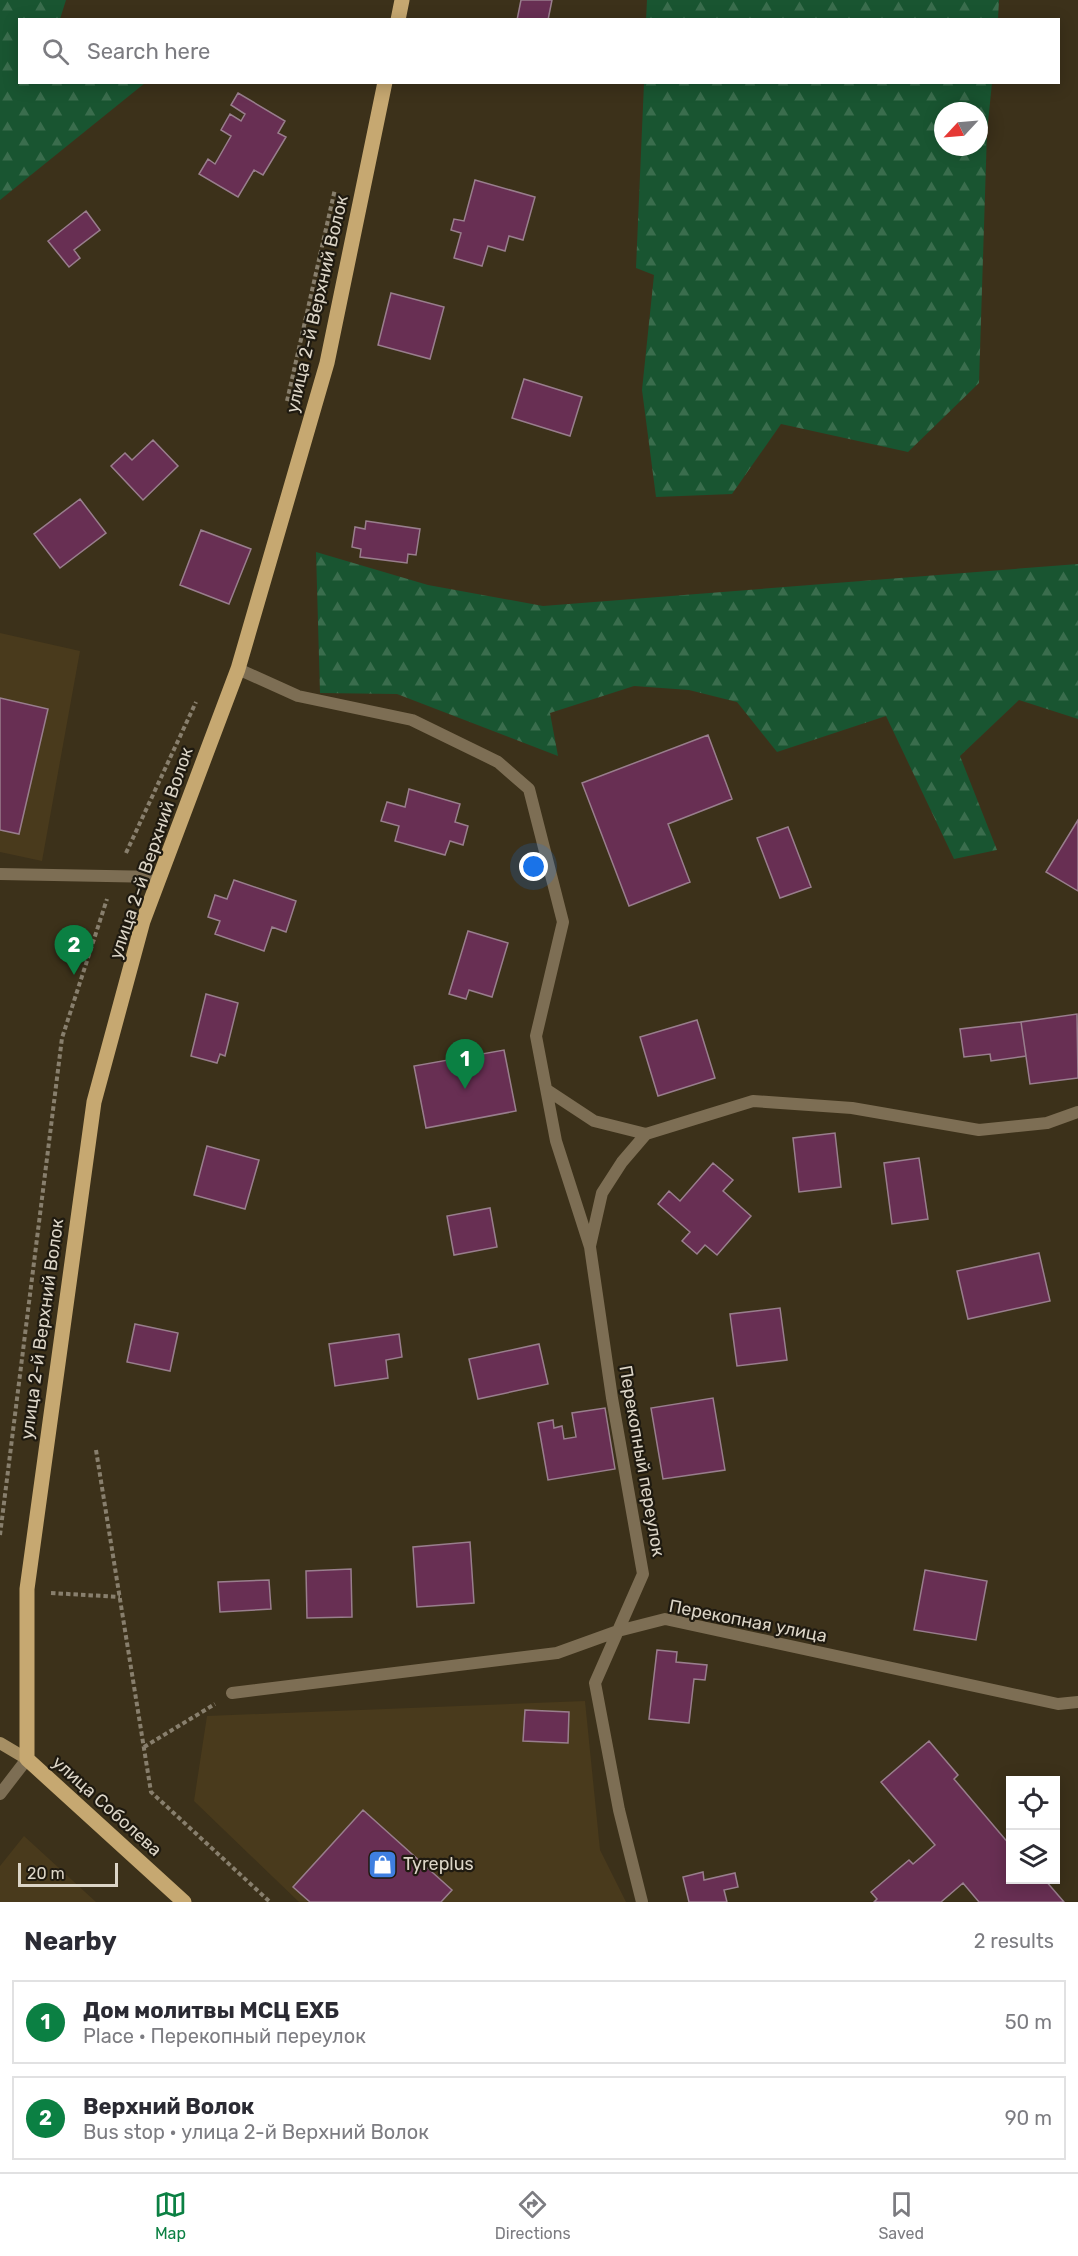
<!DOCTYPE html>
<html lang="en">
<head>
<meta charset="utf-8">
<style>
	body { margin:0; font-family:Rubik,sans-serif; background:#f7f7f7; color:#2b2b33 }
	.controls { position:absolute; right:18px; bottom:18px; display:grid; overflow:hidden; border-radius:0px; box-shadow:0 3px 15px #0003 }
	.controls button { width:54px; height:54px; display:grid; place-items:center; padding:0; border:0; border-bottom:2px solid #e1e1e2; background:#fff; color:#2b2b33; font:30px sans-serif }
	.compass { position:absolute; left:934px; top:102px; width:54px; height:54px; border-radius:50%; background:#fff; box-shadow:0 3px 15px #0003; rotate:244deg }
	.scale { position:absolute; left:18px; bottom:15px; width:100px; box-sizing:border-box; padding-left:6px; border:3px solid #dcd5c7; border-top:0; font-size:16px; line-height:21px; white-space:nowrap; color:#dcd5c7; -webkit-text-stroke:4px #1f1a10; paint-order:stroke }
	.you { position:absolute; left:534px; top:867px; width:21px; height:21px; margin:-15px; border:4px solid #fff; border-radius:50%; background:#1a73e8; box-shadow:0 0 0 9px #1a73e833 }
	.badge { display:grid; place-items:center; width:39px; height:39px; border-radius:50%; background:#0b8043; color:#fff; font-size:20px; font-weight:700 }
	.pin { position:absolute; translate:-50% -50px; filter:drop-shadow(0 2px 3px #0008) }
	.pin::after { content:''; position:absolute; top:32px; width:21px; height:18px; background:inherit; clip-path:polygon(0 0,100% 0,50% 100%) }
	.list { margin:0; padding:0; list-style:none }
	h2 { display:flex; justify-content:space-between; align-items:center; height:78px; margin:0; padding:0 24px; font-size:26px }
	h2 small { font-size:20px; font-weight:400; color:#7c7c81 }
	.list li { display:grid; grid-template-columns:39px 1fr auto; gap:18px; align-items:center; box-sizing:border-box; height:84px; margin:0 12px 12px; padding:0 12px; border:2px solid #e1e1e2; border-radius:0px }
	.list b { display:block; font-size:22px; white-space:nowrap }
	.list p { margin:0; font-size:20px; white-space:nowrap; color:#7c7c81 }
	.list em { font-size:20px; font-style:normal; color:#7c7c81 }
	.icon { flex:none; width:33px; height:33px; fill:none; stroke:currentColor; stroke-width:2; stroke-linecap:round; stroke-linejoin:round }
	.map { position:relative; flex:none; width:1078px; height:1902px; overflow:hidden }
	.search { position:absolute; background:#fff; box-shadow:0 3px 15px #0003; left:18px; right:18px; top:18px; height:66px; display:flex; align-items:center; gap:15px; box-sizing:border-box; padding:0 21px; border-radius:0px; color:#7c7c81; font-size:22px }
	.sheet { height:270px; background:#fff }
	nav { display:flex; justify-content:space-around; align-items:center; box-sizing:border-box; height:84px; border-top:2px solid #e1e1e2; background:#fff; font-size:16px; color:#7c7c81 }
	nav a { display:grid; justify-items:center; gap:3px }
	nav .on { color:#0b8043 }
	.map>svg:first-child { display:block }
	.built { fill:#493a1c }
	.forest { fill:url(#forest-firs); fill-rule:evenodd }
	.building { fill:#682f53; stroke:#997e8d; stroke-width:1.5 }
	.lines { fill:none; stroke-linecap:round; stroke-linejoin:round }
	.path { stroke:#887f6d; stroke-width:4; stroke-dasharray:4.5 3; stroke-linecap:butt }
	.street { stroke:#7d6e54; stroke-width:12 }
	.secondary { stroke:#a68f64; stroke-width:12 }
	.primary { stroke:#c6a871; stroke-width:15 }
	.labels { text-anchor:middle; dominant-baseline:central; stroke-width:4.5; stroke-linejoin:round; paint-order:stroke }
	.street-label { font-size:18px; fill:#dcd5c7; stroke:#1f1a10 }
	.poi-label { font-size:18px; fill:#dcd5c7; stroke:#1f1a10; text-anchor:start }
</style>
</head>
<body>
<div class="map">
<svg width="1078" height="1902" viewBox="0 0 1078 1902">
	<defs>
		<pattern id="forest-firs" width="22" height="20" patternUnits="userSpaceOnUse" patternTransform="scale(1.5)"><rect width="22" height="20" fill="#195531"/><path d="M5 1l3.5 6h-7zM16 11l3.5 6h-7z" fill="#3a6d4d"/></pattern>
	</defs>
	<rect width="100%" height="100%" fill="#3c311a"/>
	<!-- built -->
	<path class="built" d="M0,633L80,651L42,861L0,852Z
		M585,1701L600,1850L626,1902H299L194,1801L207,1716Z
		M24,1836L96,1902H97H0V1866Z"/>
	<!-- forest -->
	<path class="forest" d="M0,0H66L60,19L20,20V82L145,83L0,200Z
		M647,0H999L998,19L646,20Z
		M644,83H992L987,132L979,383L908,452L781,424L732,494L656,497L642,390L654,275L636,268ZM943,111H979V147H943Z
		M316,552L428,585L543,606L1078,564V719L1019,700L960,756L997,850L954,859L886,716L777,752L737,702L689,690L634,686L550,713L558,756L397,694L320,693Z"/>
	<!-- building -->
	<path class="building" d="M521,0H552L548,20H517Z
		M238,93L285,121L278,133L286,137L263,175L254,170L238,197L199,174L208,159L215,164L231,136L221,130L230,114L241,121L245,114L231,105Z
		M475,180L535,197L523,240L509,236L505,251L488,246L482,266L454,258L461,233L451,230L454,219L464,221Z
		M86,211L100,230L74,250L80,258L69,267L48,241Z
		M391,293L444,307L430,359L378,345Z
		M524,379L582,397L570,436L512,418Z
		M153,440L178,466L143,500L111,466L125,453L132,460Z
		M80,499L106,533L60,568L34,534Z
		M366,521L420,529L416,555L408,554L407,563L360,557L361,549L352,547L355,527L365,529Z
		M201,530L251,549L229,604L180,585Z
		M0,698L48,709L19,834L0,830Z
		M708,735L732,799L668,824L690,882L629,906L582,783Z
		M409,789L460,804L455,822L468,826L463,845L450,841L445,855L395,841L399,826L381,821L387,802L405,807Z
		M1078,820V891L1046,872Z
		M788,827L811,887L780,898L757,838Z
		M234,880L296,901L286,932L272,927L264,951L215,934L220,921L208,917L215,895L227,899Z
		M468,931L508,943L492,997L469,990L466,999L449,994Z
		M206,994L238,1003L225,1056L220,1054L217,1063L191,1056Z
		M1077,1014L1078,1078L1030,1084L1021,1022Z
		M697,1020L715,1078L658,1096L640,1037Z
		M1021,1022L1026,1056L991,1061L990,1054L964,1057L960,1029Z
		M504,1050L516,1111L426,1128L414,1066Z
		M835,1133L841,1187L799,1192L793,1138Z
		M207,1146L259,1160L245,1209L194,1195Z
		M919,1158L928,1219L892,1224L884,1163Z
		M713,1163L733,1180L723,1191L751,1216L717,1255L705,1245L697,1254L682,1241L690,1232L658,1204L669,1191L680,1201Z
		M490,1208L497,1247L454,1255L447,1216Z
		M1039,1253L1050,1301L968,1319L957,1271Z
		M780,1308L787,1360L737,1366L730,1314Z
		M135,1324L178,1333L170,1371L127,1362Z
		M399,1334L402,1357L386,1360L388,1378L335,1386L329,1344Z
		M539,1344L548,1384L478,1399L469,1359Z
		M713,1398L725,1470L663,1479L651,1408Z
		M605,1408L615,1469L548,1480L538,1423L553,1420L554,1428L562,1426L564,1439L576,1437L572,1413Z
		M470,1542L474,1603L417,1607L413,1547Z
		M351,1569L352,1617L307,1618L306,1571Z
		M925,1570L987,1581L976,1640L914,1630Z
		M269,1580L271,1609L220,1612L218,1582Z
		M657,1650L677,1652L676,1662L707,1665L705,1680L694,1679L689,1723L649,1719Z
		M525,1710L569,1712L568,1743L523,1741Z
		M929,1741L958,1775L954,1779L1010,1845V1880H1045L1064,1902H979L963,1883L941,1902H874L877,1899L871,1892L909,1860L913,1864L935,1845L881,1782Z
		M363,1810L452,1890L441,1902H310L293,1887Z
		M703,1872L704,1880L735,1873L738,1887L724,1890L727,1902H689L683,1877Z"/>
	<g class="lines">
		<!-- path -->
		<path class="path" d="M287,401L335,189
			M126,853L196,702
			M96,1450L151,1792L270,1902
			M0,1535L62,1038L107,899
			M51,1593L120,1597
			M144,1747L215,1704"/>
		<!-- street -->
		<path class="street" d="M238,669L298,696L412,720L498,762L529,789L563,922L536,1036L556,1141L590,1247L612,1398L643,1574L595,1683L619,1810L642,1902
			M0,874L160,877
			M547,1090L594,1121L646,1134L753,1101L852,1108L979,1130L1047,1123L1078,1112
			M590,1246L602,1193L622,1162L646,1134
			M232,1693L557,1653L618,1631L665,1619L1058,1704L1078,1702
			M0,1794L27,1759"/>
		<!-- secondary -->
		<path class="secondary" d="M0,1743L27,1759"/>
		<!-- primary -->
		<path class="primary" d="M398,20L402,0
			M184,1902L27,1759V1589L94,1102L143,921L238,669L327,363L385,82"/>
	</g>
	<!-- icons -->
	<defs>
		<symbol id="shop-square" viewBox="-11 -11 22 22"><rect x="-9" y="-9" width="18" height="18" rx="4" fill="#3f7fe0" stroke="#1f1a10"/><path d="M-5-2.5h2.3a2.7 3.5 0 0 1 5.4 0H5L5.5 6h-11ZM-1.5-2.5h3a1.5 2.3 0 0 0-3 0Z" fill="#fff"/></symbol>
	</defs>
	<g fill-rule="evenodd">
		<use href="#shop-square" x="366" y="1848" width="33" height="33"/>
	</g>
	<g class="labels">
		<!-- street labels -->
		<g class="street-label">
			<text transform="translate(317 304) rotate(-77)">улица 2-й Верхний Волок</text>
			<text transform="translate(151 853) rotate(-71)">улица 2-й Верхний Волок</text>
			<text transform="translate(42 1329) rotate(-82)">улица 2-й Верхний Волок</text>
			<text transform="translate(642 1461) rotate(80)">Перекопный переулок</text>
			<text transform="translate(748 1621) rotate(11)">Перекопная улица</text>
			<text transform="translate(107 1806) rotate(42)">улица Соболева</text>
		</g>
		<!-- poi labels -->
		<g class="poi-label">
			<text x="403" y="1864">Tyreplus</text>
		</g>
	</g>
</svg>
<div class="controls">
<button><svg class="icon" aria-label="locate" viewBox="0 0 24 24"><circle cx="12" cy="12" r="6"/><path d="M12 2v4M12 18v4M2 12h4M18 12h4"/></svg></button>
<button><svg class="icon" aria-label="layers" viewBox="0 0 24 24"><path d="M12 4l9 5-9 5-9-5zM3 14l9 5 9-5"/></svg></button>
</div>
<svg class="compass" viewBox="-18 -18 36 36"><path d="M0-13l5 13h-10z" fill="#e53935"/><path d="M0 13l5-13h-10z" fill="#7c7c81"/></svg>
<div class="scale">20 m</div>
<div class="you"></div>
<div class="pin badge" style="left:465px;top:1089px">1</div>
<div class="pin badge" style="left:74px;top:975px">2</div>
<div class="search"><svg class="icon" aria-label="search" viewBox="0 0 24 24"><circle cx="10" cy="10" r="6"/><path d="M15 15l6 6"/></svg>Search here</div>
</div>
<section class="sheet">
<h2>Nearby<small>2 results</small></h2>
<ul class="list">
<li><span class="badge">1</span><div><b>Дом молитвы МСЦ ЕХБ</b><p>Place · Перекопный переулок</p></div><em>50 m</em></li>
<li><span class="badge">2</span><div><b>Верхний Волок</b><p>Bus stop · улица 2-й Верхний Волок</p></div><em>90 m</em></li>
</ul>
</section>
<nav>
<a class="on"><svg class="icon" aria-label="map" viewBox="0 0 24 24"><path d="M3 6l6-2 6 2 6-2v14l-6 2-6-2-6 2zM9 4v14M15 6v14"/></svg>Map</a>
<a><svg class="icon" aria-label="directions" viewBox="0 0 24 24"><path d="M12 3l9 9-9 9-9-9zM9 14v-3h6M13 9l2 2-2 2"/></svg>Directions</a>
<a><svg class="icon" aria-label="saved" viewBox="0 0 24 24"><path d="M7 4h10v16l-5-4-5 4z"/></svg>Saved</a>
</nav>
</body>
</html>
